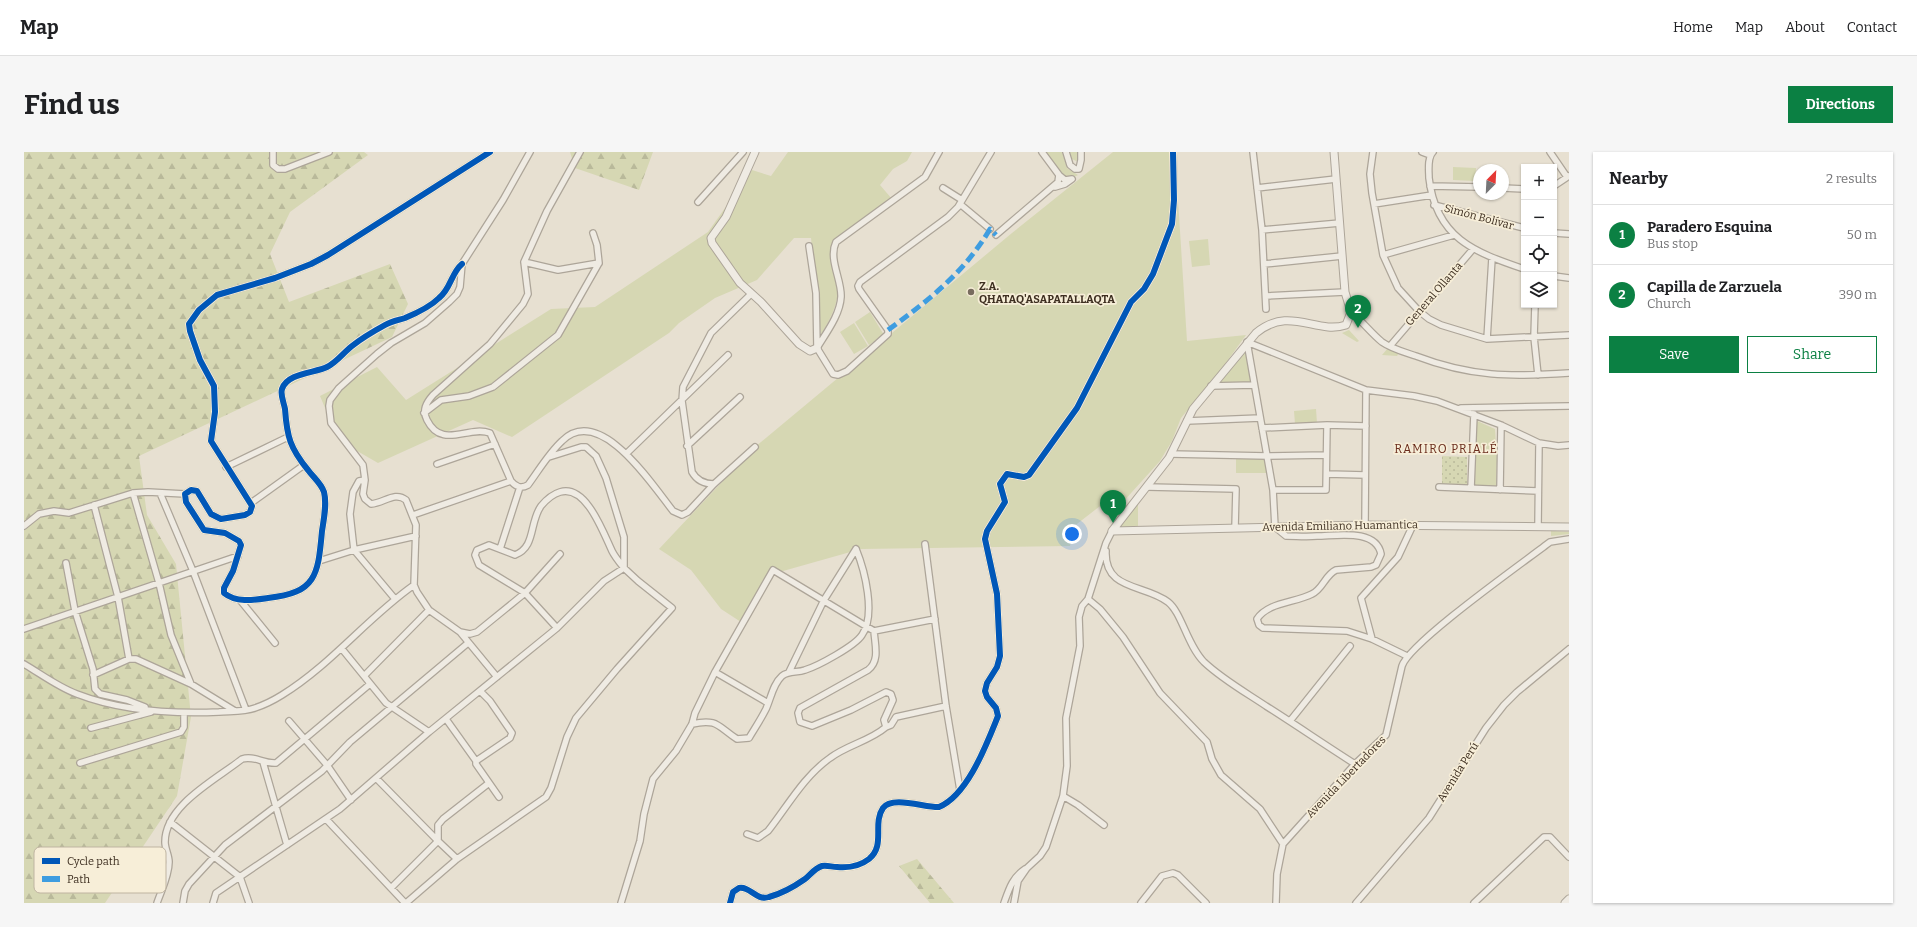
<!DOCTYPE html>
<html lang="en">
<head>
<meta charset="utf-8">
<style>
	body { margin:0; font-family:Bitter,serif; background:#f6f6f6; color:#202124 }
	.controls { position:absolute; right:12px; top:12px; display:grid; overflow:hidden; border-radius:0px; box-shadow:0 1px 3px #0004 }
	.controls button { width:36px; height:36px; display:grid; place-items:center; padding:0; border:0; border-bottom:1px solid #e0e0e0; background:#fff; color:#202124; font:20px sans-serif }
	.compass { position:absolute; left:1449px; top:12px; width:36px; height:36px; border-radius:50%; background:#fff; box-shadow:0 1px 3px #0004; rotate:24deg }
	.you { position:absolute; left:1048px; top:382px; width:14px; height:14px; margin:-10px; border:3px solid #fff; border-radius:50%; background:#1a73e8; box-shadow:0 0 0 6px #1a73e833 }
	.badge { display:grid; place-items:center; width:26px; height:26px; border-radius:50%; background:#0b8043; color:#fff; font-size:13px; font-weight:700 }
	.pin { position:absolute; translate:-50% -33px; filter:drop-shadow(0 1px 2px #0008) }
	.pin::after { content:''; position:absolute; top:21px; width:14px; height:12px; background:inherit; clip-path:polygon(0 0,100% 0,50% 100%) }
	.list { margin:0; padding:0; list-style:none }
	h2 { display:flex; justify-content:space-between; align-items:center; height:52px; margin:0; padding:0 16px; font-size:17px }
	h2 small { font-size:13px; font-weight:400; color:#757577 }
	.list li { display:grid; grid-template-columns:26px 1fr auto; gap:12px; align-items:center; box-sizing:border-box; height:60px; padding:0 16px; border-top:1px solid #e0e0e0 }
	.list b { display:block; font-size:15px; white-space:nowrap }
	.list p { margin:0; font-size:13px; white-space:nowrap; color:#757577 }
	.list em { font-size:13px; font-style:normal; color:#757577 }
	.actions { display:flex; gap:8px; padding:12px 16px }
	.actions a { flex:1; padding:9px 0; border:1px solid #0b8043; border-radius:0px; text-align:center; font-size:14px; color:#0b8043 }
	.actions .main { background:#0b8043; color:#fff }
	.icon { flex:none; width:22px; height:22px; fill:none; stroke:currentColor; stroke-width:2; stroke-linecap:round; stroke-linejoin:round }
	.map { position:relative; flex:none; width:1545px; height:751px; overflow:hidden; border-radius:0px }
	header { display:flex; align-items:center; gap:24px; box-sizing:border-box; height:56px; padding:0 20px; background:#fff; border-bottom:1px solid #e0e0e0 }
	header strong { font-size:19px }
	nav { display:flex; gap:22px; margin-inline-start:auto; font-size:14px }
	.intro { display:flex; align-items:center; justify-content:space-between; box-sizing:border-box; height:96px; padding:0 24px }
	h1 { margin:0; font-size:28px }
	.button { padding:10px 18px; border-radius:0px; background:#0b8043; color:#fff; font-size:14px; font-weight:700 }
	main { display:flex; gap:24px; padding:0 24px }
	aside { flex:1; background:#fff; border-radius:0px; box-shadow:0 1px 3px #0004 }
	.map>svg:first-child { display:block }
	.grass { fill:#d6d7b3 }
	.forest { fill:url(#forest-firs) }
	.park { fill:url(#park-dots) }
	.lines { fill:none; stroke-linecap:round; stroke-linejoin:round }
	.minor-casing { stroke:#ada599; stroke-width:8 }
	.tertiary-casing { stroke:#ada599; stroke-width:9 }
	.minor { stroke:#efebe3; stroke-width:5.5 }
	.tertiary { stroke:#efebe3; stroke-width:7 }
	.quiet { stroke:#3f9de0; stroke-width:5; stroke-dasharray:10 5; stroke-linecap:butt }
	.cycleway-casing { stroke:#f7eed8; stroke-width:8 }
	.cycleway { stroke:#0057b8; stroke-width:6 }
	.poi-dot { fill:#786c5e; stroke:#f7eed8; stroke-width:1.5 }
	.labels { text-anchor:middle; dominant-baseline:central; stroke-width:3.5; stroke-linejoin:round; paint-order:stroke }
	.street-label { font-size:11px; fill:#3d2e20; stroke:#f7eed8 }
	.poi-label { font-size:11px; font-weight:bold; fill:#3d2e20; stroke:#f7eed8; text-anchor:start }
	.neighbourhood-label { font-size:12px; letter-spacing:1px; fill:#6b2e1e; stroke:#f7eed8 }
	.key { fill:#f7eed8; stroke:#bfb4a1; stroke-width:1 }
	.key-label { font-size:11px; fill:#3d2e20 }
</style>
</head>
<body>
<header>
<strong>Map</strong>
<nav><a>Home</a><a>Map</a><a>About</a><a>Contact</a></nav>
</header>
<div class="intro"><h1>Find us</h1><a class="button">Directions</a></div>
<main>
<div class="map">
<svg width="1545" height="751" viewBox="0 0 1545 751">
	<defs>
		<pattern id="forest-firs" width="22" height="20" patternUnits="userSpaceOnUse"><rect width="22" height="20" fill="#d6d7b3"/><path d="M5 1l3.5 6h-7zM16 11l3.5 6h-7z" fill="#b9b99a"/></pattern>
		<pattern id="park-dots" width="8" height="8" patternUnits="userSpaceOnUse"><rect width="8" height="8" fill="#d6d7b3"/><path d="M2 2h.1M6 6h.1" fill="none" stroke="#b9b99a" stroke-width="1.8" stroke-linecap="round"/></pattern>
	</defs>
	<rect width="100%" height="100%" fill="#e7e0d1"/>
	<!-- grass -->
	<path class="grass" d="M764,0H888L883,9L869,17L856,33L868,47L810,89C802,106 816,127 813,146C811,159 803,172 797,183L787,86H770L733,128L691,146L655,171L645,181L488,285L449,268L354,311L328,296L307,270L296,244L353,215L382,248L527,157L571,155L684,80L728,18L747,24Z
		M1020,0H1038L1043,16L1054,23L1048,26L1041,25Z
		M1046,0H1055V7L1052,9L1048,7Z
		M1089,0H1151L1163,189L1222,183L1196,219L1157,266L1148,289L1136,309L1089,361L1080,351L1049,375L1046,394L837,397L752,421L717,470L697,457L667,418L635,397L731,295L988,81Z
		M1429,15L1452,16L1451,29L1429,28Z
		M1184,87L1186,113L1168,115L1165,89Z
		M846,160L860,183L845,193L831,170Z
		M830,171L844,194L830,202L816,180Z
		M1325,178L1335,189L1333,190L1318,181Z
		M1223,190L1230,233L1187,234Z
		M1364,196L1375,201L1373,204L1358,203Z
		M1292,257L1293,271L1271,272L1270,259Z
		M1451,268L1471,277L1473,307L1472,334L1451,333L1450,331Z
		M1243,304L1242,321H1212V305Z
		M1114,351V374L1094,377Z
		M1527,379L1545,380V382L1527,384Z"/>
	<!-- forest -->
	<path class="forest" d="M0,0H340L344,3L266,60L246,102L265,150L366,112L384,152L368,185L115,304L123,363L152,412L167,565L153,644L81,751H0Z
		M546,0H629L615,38L551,16Z
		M893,707L930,751H906L875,714Z"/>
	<!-- park -->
	<path class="park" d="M1418,304L1443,305V334L1418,333Z"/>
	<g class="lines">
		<defs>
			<path id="minor" d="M249,0V13L254,17H261L305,0
				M506,0L479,48L438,112L436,135L433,142L425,150L401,171L367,191L353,202L315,236L306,248L305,254L307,271L339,313L341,328L339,342L341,347L347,352C360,351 371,339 382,348L392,373L390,433L393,440L405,458L436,480L446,482L453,480L501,441L455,413L451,403L453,398L465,393L491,403C512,395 505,371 517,354C522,348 529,342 536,340C562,332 579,380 588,399C591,405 596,411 600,416V385L582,326L572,304L562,295H557L525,305
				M556,0L523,59L500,110L504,142L499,152L466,192L409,243C402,251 398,258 403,268C418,298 444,273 466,281L487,329C492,335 497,337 504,333C515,318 525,301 538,289C576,251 629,334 649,359L658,363L664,360L690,332L731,295
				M1042,0L1046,13L1051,17H1055L1057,8V0
				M1229,0L1238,78L1242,157
				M1349,0L1346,22L1348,41L1359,103L1374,136L1395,159L1405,167L1417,173L1463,187L1545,183
				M1398,0L1406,3
				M1409,0C1403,6 1405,19 1405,26C1412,86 1450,100 1500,117
				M1526,0L1543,25
				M1406,34L1455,35
				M1530,34L1545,24
				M1031,35L1041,32L1048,27L1041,28L1035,23
				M919,36L938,48
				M1233,36L1312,27
				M1479,36L1500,37
				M674,50L719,0
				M936,52L966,77
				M1350,52L1408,43
				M1410,53L1500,76
				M1238,78L1316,71
				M1530,81L1545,82
				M972,83L1034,30L1035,23L1018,0
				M785,94L792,141L793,196L809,222L814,223L823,219L864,182V178L835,137L834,134L836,130L924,65L934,55L967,0
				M1359,103L1430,83
				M500,110L534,118L575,111
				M438,112C427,121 427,137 415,146C406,155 393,161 381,166C375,168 368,169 361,173C350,179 338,186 328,194C319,201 313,210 303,215C291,221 263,221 258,237C256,243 260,251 261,257C263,285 266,296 284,318C289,325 297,331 300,340C303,352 300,366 298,379C294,422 293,441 244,446C230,448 212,451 200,441V436L209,419L217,393L215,389L201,381L180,378L162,350L161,342L167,338L173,339L187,362L197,367L221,363L226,360L228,354L187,289L191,260L190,234L176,208L166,179L165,172L175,158L193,143L251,126L287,112L304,103L466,0
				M1240,112L1318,104
				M1530,124L1545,126
				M1242,144L1321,140
				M1511,153L1510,185L1514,223
				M1327,160C1338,169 1347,181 1358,190C1368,197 1380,200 1392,204C1447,225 1487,225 1545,221
				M1463,187L1468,106
				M1223,190L1249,338L1251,375L1262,384C1272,384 1283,385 1293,384C1312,384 1352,376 1357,402L1352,413L1347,415L1312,418C1301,423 1299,437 1288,442C1271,451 1244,450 1233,467L1235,473L1239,476L1323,479L1348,487L1383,504
				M1223,190L1342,238L1390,244L1413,249L1477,273L1515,291L1534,294L1545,293
				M1366,194L1449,97
				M793,196C802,181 816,163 817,145C818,128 804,107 812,90L901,25L915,0
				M1187,234L1230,233
				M1437,256L1545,254
				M400,261L417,248L445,244L469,235L534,183L575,111L573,93L569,81
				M1163,269L1236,266
				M1238,276L1303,273L1342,274
				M663,294L716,245
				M603,301L704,203
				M1147,302L1243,304L1302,303
				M413,312L471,292
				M202,315L264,285
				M1303,322L1341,323
				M341,328L335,329L329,340L326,362L330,398L371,447
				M690,332C680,332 673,329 668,320L658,249L659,235L687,181L727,142
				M1124,335L1212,337L1211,376
				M1415,335L1514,339
				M1447,336L1450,262
				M1249,338H1302L1303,273
				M1476,338L1477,273
				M109,341L135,431L147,483L167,532
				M136,341L169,419L222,558
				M227,351L280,313
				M70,353L94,445L105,507
				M389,363L487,329
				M1341,373L1342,238
				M0,374L15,362L30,359L45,361L109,341L124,340L161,342
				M1514,374L1515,291
				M901,392L922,554L936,638
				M476,397L496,335
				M1082,399C1080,439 1121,432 1144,450C1158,461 1163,493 1180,510C1198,527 1221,540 1242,554C1272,573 1301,593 1331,612
				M295,409L330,398L392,384
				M42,411L51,459L69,517L71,537L76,542L103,548L121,555
				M1064,447L1076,457L1099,485L1136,541L1183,590L1188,607L1197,623L1236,657L1259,692
				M216,448L251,491
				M533,476L501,441L536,402
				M0,477L214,404
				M850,479C851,493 856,509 844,518L776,556L774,561L776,570L788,574L827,558L862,540L867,542L869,548L860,568L862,575L867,573L872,565L922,554
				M436,480L473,525
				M1348,487L1337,446L1374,405L1389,373
				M318,497L362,551L405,580
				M0,512C17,522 34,535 53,542C97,559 148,562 195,560C207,559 220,560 231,556C240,553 250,548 258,543C308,512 343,466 390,433
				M691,520L744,551
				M765,520L800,448L832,397
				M69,523L105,507H112L167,532L211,559
				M341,523L405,458
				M456,539L466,549L488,581L486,586L452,609V612L475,645
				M422,567L452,609
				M265,569L303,613L327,648
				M1266,569L1326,494
				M668,572C694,566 694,575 713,587L725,586C731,576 737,567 742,557C747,546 749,532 758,524C765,518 773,521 781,518C794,514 831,494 838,483C852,463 841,419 832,397
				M67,576L127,560
				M239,610L263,693
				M56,611L157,580L160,575V562
				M352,626L414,689L367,736
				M1039,644L1054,653L1080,673
				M302,667L381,751
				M146,670L216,725L225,751
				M723,682L734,686L744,679C763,655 780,624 806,606C823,593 846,589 862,575
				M433,707L414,689V673L419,667L465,631
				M133,751C137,739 145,724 145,710C145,703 141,697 141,690C141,653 193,627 218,607C230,603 239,612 252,611L346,532
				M159,751L161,739L165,732L201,693L298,619L326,590L444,491
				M189,751L192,741L316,657L405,580L533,476L580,429L600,416L614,429L648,456L593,517L552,566L543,585L527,636L522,645L433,707L382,751
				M597,751L616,689L620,662L629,627L652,599L668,572L671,561L691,520L749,418L850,479L911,467
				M706,751L709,740L715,736C726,734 732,749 745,745C756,742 771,734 781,727C786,723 791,716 798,714C803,713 808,715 813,715C824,716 836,714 845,707C862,693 848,672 859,656C868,643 902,656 915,655C944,643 963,591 974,564L972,556L963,545L961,539L963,531L973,515L976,504L973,442L961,387L963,379L981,350L976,332L983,322L1000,325L1005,323L1053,256L1107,150L1120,137L1129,122L1148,72L1150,48L1149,0
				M980,751C985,737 988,726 1001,717
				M990,751L994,729L1003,716L1016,704L1022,695L1039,644L1043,614L1042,566L1056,494L1055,465L1058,454L1064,447L1082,391L1088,379
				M1117,751L1138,724L1149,721L1154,723L1182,751
				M1252,751L1253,722L1259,692L1331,612L1362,583L1378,514C1385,491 1500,410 1526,390L1545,387
				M1332,751L1405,666L1462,576L1480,553L1493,540L1545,497
				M1450,751L1520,685H1526L1545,705"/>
			<path id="tertiary" d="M731,0L702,65L687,86L688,91L716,131L737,150L775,192L786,199L793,196
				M1088,379L1145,306L1169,257L1232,181C1266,153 1292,183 1322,173L1327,160L1321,140L1310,0
				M1088,379L1341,373L1545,375
				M1541,751L1545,747"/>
		</defs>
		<!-- minor casing -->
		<use href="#minor" class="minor-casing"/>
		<!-- tertiary casing -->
		<use href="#tertiary" class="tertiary-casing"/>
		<!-- minor -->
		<use href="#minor" class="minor"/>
		<!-- tertiary -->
		<use href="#tertiary" class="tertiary"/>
		<!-- quiet -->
		<path class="quiet" d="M864,178C905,148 940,121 966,77L972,83"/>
		<defs>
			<path id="cycleway" d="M438,112C427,121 427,137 415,146C406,155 393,161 381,166C375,168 368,169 361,173C350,179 338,186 328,194C319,201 313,210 303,215C291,221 263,221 258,237C256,243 260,251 261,257C263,285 266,296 284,318C289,325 297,331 300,340C303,352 300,366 298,379C294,422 293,441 244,446C230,448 212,451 200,441V436L209,419L217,393L215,389L201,381L180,378L162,350L161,342L167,338L173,339L187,362L197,367L221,363L226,360L228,354L187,289L191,260L190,234L176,208L166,179L165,172L175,158L193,143L251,126L287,112L304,103L466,0
				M706,751L709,740L715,736C726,734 732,749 745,745C756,742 771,734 781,727C786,723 791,716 798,714C803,713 808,715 813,715C824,716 836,714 845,707C862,693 848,672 859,656C868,643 902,656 915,655C944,643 963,591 974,564L972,556L963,545L961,539L963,531L973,515L976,504L973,442L961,387L963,379L981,350L976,332L983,322L1000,325L1005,323L1053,256L1107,150L1120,137L1129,122L1148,72L1150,48L1149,0"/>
		</defs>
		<!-- cycleway casing -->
		<use href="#cycleway" class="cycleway-casing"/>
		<!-- cycleway -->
		<use href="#cycleway" class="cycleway"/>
	</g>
	<!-- markers -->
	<circle class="poi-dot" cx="947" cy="140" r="4"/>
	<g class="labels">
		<!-- street labels -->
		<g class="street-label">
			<text transform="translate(1455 65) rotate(15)">Simón Bolívar</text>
			<text transform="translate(1410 142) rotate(-49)">General Ollanta</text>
			<text transform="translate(1316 374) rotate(-1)">Avenida Emiliano Huamantica</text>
			<text transform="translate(1434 620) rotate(-58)">Avenida Perú</text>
			<text transform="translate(1322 625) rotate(-46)">Avenida Libertadores</text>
		</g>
		<!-- poi labels -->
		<g class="poi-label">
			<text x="955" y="134">Z.A.<tspan x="955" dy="13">QHATAQ'ASAPATALLAQTA</tspan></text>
		</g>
		<!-- neighbourhood labels -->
		<g class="neighbourhood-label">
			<text x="1422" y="297">RAMIRO PRIALÉ</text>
		</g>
	</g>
	<!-- legend -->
	<rect x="10" y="695" width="132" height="46" rx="6" class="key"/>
	<rect x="18" y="706" width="18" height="6" fill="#0057b8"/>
	<rect x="18" y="724" width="18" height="6" fill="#3f9de0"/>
	<g class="key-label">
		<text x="43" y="713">Cycle path</text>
		<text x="43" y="731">Path</text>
	</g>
</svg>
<div class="controls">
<button>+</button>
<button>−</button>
<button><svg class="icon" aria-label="locate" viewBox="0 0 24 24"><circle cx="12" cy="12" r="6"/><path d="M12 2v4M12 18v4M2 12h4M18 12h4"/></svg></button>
<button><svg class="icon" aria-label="layers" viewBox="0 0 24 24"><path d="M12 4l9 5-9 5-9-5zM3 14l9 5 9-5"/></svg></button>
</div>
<svg class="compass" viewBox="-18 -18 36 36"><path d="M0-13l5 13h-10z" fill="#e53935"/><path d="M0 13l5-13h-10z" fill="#757577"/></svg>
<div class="you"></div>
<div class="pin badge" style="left:1089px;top:371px">1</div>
<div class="pin badge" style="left:1334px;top:176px">2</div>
</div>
<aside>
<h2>Nearby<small>2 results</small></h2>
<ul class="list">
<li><span class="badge">1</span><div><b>Paradero Esquina</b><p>Bus stop</p></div><em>50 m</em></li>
<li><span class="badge">2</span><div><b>Capilla de Zarzuela</b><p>Church</p></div><em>390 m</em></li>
</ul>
<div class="actions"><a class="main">Save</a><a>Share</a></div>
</aside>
</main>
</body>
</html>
